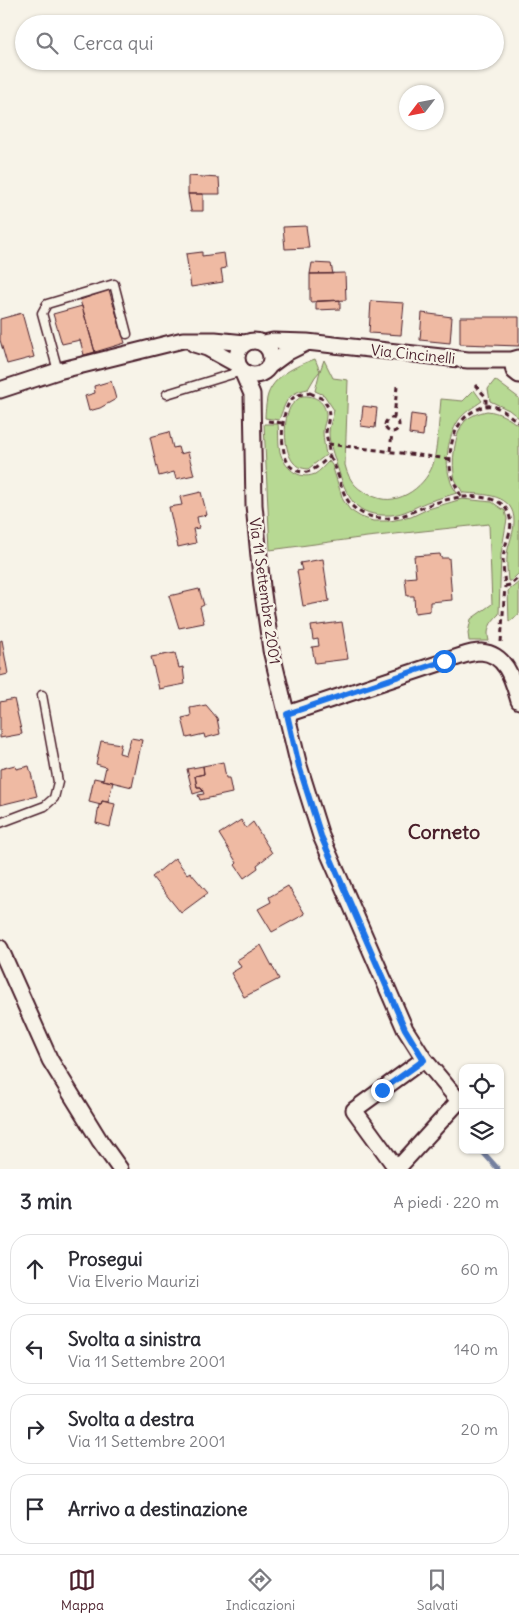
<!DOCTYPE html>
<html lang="it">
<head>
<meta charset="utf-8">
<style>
	body { margin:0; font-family:Delius,sans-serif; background:#f7f7f7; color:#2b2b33 }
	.controls { position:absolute; right:15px; bottom:15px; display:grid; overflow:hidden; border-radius:10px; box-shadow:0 1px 4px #0004 }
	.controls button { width:45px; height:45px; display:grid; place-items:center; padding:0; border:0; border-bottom:1px solid #e1e1e2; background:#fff; color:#2b2b33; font:25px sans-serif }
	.compass { position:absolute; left:399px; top:85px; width:45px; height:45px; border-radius:50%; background:#fff; box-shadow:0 1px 4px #0004; rotate:238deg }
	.stop { position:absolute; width:15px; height:15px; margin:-11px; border:4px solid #1a73e8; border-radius:50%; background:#fff }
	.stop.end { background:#1a73e8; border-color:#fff; box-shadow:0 1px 5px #0008 }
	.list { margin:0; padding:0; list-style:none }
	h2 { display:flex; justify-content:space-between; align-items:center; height:65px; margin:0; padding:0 20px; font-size:21px }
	h2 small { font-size:16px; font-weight:400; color:#7c7c81 }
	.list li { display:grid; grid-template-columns:32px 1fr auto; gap:15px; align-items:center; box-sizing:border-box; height:70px; margin:0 10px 10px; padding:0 10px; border:1px solid #e1e1e2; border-radius:20px }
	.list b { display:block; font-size:19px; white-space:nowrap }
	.list p { margin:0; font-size:16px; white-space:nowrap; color:#7c7c81 }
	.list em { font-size:16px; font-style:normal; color:#7c7c81 }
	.icon { flex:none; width:28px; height:28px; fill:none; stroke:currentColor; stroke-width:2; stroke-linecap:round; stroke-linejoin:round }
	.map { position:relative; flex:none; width:519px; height:1169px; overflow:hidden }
	.search { position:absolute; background:#fff; box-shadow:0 1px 4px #0004; left:15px; right:15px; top:15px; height:55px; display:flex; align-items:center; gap:12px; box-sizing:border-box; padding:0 18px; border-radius:28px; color:#7c7c81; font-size:19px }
	.sheet { height:385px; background:#fff }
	nav { display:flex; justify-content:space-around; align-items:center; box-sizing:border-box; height:70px; border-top:1px solid #e1e1e2; background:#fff; font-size:14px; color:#7c7c81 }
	nav a { display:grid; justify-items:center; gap:2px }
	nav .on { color:#4a1f2b }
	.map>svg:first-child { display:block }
	.green { fill:#b7d993; stroke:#807c5f }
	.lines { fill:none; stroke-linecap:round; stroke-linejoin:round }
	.stream { stroke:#75809f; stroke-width:5 }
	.building { fill:#efbaa3; stroke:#4a1f2b }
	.lane-casing { stroke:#4a1f2b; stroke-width:11 }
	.street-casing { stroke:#4a1f2b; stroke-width:19 }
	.path { stroke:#4a1f2b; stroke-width:3; stroke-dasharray:5 4; stroke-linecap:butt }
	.lane { stroke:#f7f3e8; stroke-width:8 }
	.street { stroke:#f7f3e8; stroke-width:15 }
	.route { stroke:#1a73e8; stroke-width:6 }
	.labels { text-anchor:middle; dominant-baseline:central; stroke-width:5; stroke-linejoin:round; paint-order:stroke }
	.street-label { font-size:15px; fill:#4a1f2b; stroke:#f7f3e8 }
	.district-label { font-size:20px; font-weight:bold; fill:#4a1f2b; stroke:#f7f3e8 }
</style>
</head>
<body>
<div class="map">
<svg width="519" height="1169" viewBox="0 0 519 1169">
	<rect width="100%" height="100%" fill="#f7f3e8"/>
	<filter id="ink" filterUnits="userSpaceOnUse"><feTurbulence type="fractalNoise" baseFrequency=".02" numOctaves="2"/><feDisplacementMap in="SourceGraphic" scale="10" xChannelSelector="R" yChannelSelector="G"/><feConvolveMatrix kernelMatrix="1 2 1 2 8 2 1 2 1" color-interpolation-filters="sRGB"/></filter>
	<g filter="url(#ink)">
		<!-- green -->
		<path class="green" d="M315,359L320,371L324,360L333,378L348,380L345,465C349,482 358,491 375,497C399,507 428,485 434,461C438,441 439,419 441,399L463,401L474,390L482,401C474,407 464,412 458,421C448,437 444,461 450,479C451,484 454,489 457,493C447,496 437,499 427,502C415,507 404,514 391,515C354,517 347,497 337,466C334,456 329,443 329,433C329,425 333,418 334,410L324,395L315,391L320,371L315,377L308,389C287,393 286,401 279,420L265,418C265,412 266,405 267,398C272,376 296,366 315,359Z
			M495,380L519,398V418L509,410L490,401L488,389Z
			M302,396C315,395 326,402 326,416C326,421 323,426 323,432C323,439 325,448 326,455L308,469C302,468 298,468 294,463C284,453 283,422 289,410C291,404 297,400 302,396Z
			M487,411C499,412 509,418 519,426V573L511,581H508C507,570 506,559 508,549C510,540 514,532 514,522C515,494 484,494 463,493C461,489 457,484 455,479C451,464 454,433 465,421C472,415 478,413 487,411Z
			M264,424H278C279,433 278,443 280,452C284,467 298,481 315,474C320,471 325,465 329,461L332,465L343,500L350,510L361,517L373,521H390L411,517L428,509L462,499L492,502L505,511L507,519L501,554L499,614C490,623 486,629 489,641H469L468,633L471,619L492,604L489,524L367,537L270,550Z
			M519,582V614L509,622L508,591Z"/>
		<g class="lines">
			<!-- stream -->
			<path class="stream" d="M481,1150L498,1169"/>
		</g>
		<!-- building -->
		<path class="building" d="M188,176L219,178L220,194H188Z
			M188,194H203V211H191Z
			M306,226L309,248L285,249L283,227Z
			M202,252V256L224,253L226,268L221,269L223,282L191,287L186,254Z
			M312,263L331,264L333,274H310Z
			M345,273L346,300L310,302V274Z
			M109,290L125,343L95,352L80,300Z
			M340,300V309L316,310V301Z
			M371,301L404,303L401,335L369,333Z
			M82,306L95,352L84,355L80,340L62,344L53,314Z
			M22,313L34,357L7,364L0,340V319Z
			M422,313L452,317L450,343L420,340Z
			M460,317H519V346L460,344Z
			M111,381L116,399L100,408L89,411L85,396L95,393L94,386Z
			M363,406L377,408L375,428L361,426Z
			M411,414L425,416L423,436L409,434Z
			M169,432L173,448L178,447L180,454L188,452L194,475L176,479L174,472L159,476L150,437Z
			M201,492L207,515L197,517L199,528L193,529L196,543L178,547L169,507L182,505L180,497Z
			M440,554L441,558H449L452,600L430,602V611L415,613L414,596H407L405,578L416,577L414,556Z
			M323,559L329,601L303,606L297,571L302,570L300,563Z
			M199,589L204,605L200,607L204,623L179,628L169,596Z
			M342,622L348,659L315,663L312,647L319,646L318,639L313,640L311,626Z
			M2,640L8,674L0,676V641Z
			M175,653L179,668L183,667L185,684L159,689L151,657Z
			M14,699L22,734L0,738V702Z
			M206,705L217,718L220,734L205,738L204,734L187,738L182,718L191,716L190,708Z
			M131,738L142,740L132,787L103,780L106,767L96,764L101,741L121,744L119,753L126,755Z
			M223,762L226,778H229L232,793L200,800L198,795L204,794L201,787H197L195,776L204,774L203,766Z
			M15,765L16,769L29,766L37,796L0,805V769Z
			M203,766L204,774L195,776L197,787H201L203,791L193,794L187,769Z
			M94,778L113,782L108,802L102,801L101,805L89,802Z
			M102,801L115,804L110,827L96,823L99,805H101Z
			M241,820L246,828L253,822L272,853L257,865L258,868L244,878L235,865L237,863L219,834Z
			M175,858L187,874L190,872L208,893L181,913L152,877Z
			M288,886L305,914L272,932L258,909L271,902L269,897Z
			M261,945L279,979L244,997L231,973L241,967L237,960Z"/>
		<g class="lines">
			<defs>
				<path id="lane" d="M58,371L42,313L47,304L114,284L127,334
					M167,394L242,371
					M0,823L45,806L54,798L58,782L42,695"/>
				<path id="street" d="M237 358a17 17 0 1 1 34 0a17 17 0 1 1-34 0Z
					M264,343L273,341L307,342L468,360H512L519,358
					M194,344L207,348L238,365
					M512,360L514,371L519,375
					M269,366L288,352L306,343
					M242,371L252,394L254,505L262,587L271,650L299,766L321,836L405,1029L424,1059L459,1101L397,1169L354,1110L424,1059
					M0,390L58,371L183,340H215L245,343
					M287,714L461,656C467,654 475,652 481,652C507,654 513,681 519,701
					M0,948L50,1060L100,1141L120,1169"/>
			</defs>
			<!-- lane casing -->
			<use href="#lane" class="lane-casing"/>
			<!-- street casing -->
			<use href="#street" class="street-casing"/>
			<!-- path -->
			<path class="path" d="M475,385L486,397V405
				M310,393L323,399L328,407L329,416L326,432L330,457C323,461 316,470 307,472C301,473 294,470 290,466C279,453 280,411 292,399C297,394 304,394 310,393Z
				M385 425a7 7 0 1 1 14 0a7 7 0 1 1-14 0Z
				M394,418L397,386
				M268,421L282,423
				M328,444L450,459
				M390,451L392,433
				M330,457C342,475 339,500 360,512C368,517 380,519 390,518C403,517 414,511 426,506C446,499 465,494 486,498C498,500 507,505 510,518C513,530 506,540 504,552C502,563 504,574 505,586L510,585L519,577
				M461,496C456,486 450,476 450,464C449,442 457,417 478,409C483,406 487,405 493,406C502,409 512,417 519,423
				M501,642L505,586"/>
			<!-- lane -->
			<use href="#lane" class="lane"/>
			<!-- street -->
			<use href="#street" class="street"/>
		</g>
	</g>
	<g class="lines" filter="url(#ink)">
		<!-- route -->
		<path class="route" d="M382,1090L424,1060L405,1029L321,836L299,766L287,714L444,661"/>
	</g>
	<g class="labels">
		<!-- street labels -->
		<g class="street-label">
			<text transform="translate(413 354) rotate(6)">Via Cincinelli</text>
			<text transform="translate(265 591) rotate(82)">Via 11 Settembre 2001</text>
		</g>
		<!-- district labels -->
		<g class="district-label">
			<text x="444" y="831">Corneto</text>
		</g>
	</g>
</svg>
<div class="controls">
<button><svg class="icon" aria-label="locate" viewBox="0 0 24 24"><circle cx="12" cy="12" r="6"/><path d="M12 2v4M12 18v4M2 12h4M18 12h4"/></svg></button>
<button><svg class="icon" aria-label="layers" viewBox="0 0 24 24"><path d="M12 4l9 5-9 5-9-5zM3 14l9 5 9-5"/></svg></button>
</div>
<svg class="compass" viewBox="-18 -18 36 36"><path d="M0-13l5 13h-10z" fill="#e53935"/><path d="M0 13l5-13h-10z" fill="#7c7c81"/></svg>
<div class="stop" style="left:444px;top:661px"></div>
<div class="stop end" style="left:382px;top:1090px"></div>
<div class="search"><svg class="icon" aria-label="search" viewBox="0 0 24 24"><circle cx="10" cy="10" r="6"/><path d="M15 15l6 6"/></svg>Cerca qui</div>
</div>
<section class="sheet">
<h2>3 min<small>A piedi · 220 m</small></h2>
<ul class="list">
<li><svg class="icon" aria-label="ahead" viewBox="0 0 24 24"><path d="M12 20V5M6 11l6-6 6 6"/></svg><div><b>Prosegui</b><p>Via Elverio Maurizi</p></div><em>60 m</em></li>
<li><svg class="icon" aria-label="left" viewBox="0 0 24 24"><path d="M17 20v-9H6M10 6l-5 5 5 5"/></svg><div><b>Svolta a sinistra</b><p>Via 11 Settembre 2001</p></div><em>140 m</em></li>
<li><svg class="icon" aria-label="right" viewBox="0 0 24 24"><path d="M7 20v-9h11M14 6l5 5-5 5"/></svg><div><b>Svolta a destra</b><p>Via 11 Settembre 2001</p></div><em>20 m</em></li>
<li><svg class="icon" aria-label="arrive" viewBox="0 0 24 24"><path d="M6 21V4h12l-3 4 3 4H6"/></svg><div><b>Arrivo a destinazione</b></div></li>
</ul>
</section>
<nav>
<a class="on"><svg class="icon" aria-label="map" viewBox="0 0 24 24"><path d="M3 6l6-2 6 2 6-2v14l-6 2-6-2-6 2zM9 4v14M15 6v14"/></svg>Mappa</a>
<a><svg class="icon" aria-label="directions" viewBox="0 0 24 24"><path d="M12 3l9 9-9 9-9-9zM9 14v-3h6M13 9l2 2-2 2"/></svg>Indicazioni</a>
<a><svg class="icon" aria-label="saved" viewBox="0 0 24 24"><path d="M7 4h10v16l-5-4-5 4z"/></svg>Salvati</a>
</nav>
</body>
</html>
